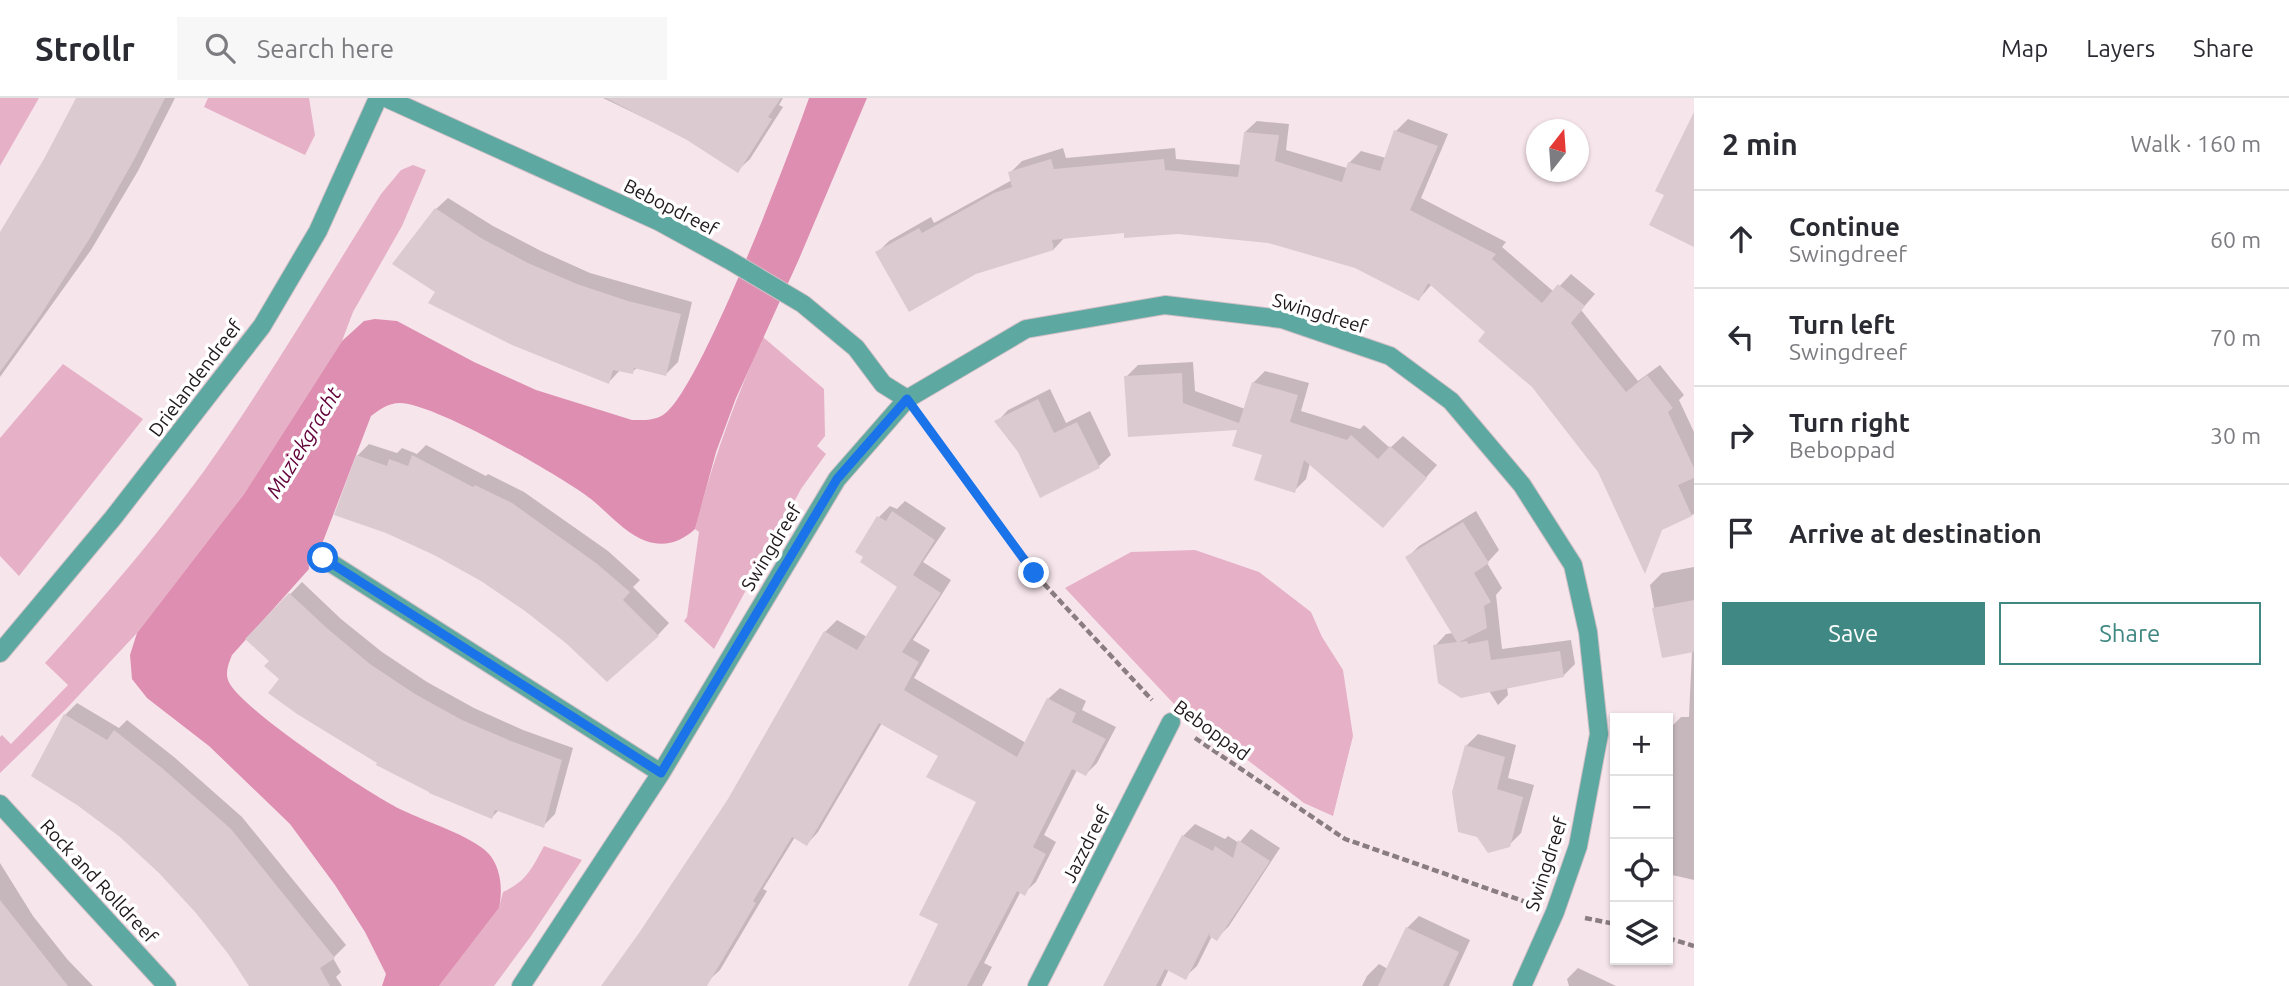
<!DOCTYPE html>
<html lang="en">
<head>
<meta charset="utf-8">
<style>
	body { margin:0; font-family:Ubuntu,sans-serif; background:#f7f7f7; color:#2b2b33 }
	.controls { position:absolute; right:21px; bottom:21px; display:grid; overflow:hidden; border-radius:0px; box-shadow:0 2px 5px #0004 }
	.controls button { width:63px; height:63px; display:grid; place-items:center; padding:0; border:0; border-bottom:2px solid #e1e1e2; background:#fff; color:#2b2b33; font:35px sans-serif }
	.compass { position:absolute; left:1526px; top:21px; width:63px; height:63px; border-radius:50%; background:#fff; box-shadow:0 2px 5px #0004; rotate:17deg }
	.stop { position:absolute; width:21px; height:21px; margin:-16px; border:5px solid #1a73e8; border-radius:50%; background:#fff }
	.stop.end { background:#1a73e8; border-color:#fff; box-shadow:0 2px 7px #0008 }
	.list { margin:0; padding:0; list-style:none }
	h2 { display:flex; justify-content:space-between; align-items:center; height:91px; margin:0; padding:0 28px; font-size:30px }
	h2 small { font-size:23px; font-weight:400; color:#7c7c81 }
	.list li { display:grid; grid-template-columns:46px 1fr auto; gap:21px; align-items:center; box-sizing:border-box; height:98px; padding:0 28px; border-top:2px solid #e1e1e2 }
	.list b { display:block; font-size:26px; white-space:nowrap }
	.list p { margin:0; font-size:23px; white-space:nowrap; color:#7c7c81 }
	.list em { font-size:23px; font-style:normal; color:#7c7c81 }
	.actions { display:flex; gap:14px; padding:21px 28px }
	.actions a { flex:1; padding:16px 0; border:2px solid #408883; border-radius:0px; text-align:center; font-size:24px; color:#408883 }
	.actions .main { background:#408883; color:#fff }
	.icon { flex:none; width:38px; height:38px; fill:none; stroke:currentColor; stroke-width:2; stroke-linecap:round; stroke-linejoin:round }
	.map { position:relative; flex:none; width:1694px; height:888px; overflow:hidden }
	header { display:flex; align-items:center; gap:42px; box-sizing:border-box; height:98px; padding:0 35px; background:#fff; border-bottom:2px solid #e1e1e2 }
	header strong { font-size:33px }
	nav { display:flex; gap:38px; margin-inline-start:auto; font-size:24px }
	.search { width:490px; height:63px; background:#f7f7f7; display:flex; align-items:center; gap:18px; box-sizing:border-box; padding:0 24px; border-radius:0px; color:#7c7c81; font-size:26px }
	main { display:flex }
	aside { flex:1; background:#fff }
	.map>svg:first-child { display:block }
	.green { fill:#e6b0c6 }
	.water { fill:#de8eb0 }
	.shadow { fill:#0003 }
	.building { fill:#dccad1 }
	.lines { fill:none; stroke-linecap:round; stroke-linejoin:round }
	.minor-casing { stroke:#d0c0c6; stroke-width:20 }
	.path { stroke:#897d82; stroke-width:4.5; stroke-dasharray:7 3.5; stroke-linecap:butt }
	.minor { stroke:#5ea8a2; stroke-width:18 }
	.route { stroke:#1a73e8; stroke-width:9 }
	.labels { text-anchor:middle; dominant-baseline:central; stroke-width:7; stroke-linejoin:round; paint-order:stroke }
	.street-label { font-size:19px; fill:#1f181b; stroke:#fff }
	.water-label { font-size:21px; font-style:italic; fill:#62003a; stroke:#fff }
</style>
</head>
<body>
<header>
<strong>Strollr</strong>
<div class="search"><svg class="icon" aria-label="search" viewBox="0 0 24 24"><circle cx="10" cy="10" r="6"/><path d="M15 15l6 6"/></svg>Search here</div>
<nav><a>Map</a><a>Layers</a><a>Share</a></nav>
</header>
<main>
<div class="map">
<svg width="1694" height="888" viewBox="0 0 1694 888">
	<rect width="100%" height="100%" fill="#f7e5ec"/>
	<!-- green -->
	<path class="green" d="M0,0H39L0,68Z
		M208,0H309L315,37L305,57L204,9Z
		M413,67L426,72L402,128L353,214L342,243L244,396L137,535L66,611L0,675V639L2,637L11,646L68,587L45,565C101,503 155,440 204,373C267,284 323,189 381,96L401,72Z
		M763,239L824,291L825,338L817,348L826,356L801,391L714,551L684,523L687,519L699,434L695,431C712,364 735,302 763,239Z
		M63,266L143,321L19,478L0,458V340Z
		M1195,452L1259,474L1311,514L1322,539L1343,572L1353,638L1333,718L1304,705L1174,606L1065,490L1131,454Z
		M544,748L582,762L531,838L494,888H439L499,810L503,794C527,783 532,770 544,748Z"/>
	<!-- water -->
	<path class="water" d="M809,0H867L799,161L736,300L716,354L695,431C682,443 665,450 646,443C626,436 608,415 591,401C561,378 434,305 400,305C388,305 379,312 371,318L322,446L315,448L308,455L309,471L232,557C229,565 225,573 228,582C237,609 372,698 402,712C424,723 472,738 488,755C501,769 503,791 499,810L439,888H382L386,876L365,834L335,787L290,726L209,648L147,600L132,581L130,557L137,535L244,396L342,243L364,223L375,221L397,223L474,264L536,292L632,322C642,322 653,323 663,317C698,297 792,49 809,0Z"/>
	<!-- shadow -->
	<path class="shadow" d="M78,0H175L138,73L91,152L0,279V137L23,100Z
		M603,0H783L779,7L783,9L750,61L738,72L688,41Z
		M1408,21L1448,36L1421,100L1506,144L1502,149L1554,194L1571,176L1595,196L1581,212L1638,283L1660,267L1684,297L1679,302L1694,334V416L1632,444L1600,373L1534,287L1488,234L1432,186L1419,201L1356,169L1269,143L1178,134H1125L1065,139L1054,151L975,174L877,155L889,143L931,119L934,125L1012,82L1010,75L1022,63L1063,50L1066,60L1175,50L1176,61L1242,67L1245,34L1257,23L1289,26L1286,52L1347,70L1349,65L1361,53L1386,60L1396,33Z
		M448,100L493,128L541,153L590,175L692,204L678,264L666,276L638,269L632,274L621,271L609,284L437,193L436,111Z
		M1193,264L1195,293L1245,311L1253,285L1265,273L1309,285L1301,313L1360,331L1364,327L1390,350L1403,338L1437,367L1394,416L1310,365L1306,381L1294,393L1239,330L1130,337L1126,279L1138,267Z
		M1050,291L1066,325L1090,313L1111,357L1099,368L1019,353L997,324L1008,312Z
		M369,346L397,355L402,350L417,356L426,347L486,378L488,376L524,394L608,453L640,482L633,489L669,525L658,537L568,545L357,358Z
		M905,403L946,430L923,464L951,482L913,542L930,552L914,580L1026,645L1048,601L1060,590L1086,603L1082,612L1116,629L1097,665L1086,676L1077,672L1044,737L1056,744L1036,784L1024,795L1021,793L984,865L992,869L982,888H910L941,826L978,704L940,657L882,625L818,734L807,746L795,739L763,791L767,793L720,872L708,883L699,888H603L641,836L729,702L825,534L837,522L867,539L900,488L879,419L890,408L897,411Z
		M1476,413L1499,452L1487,465L1502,490L1496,497L1502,551L1571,542L1575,566L1563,578L1507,589L1508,597L1498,607L1489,593L1435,548L1446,536L1453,535L1407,460L1419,448Z
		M1694,469V782L1668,776L1669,631L1681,619H1689L1692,552L1663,558L1650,487L1662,475Z
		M302,484L341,521L382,554L427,584L474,610L523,632L573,650L555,716L543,728L499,712L492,719L281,581L271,563L247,541Z
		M77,605L119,630L127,622L174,659L242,719L346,847L333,860L341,874L336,879L342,888H251L230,856L197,814L160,774L121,738L78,706L34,677L65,617Z
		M1478,636L1516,647L1508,680L1534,687L1521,735L1509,747L1466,648Z
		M1195,726L1225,741L1228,738L1239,745L1251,731L1280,750L1229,828L1217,840L1212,838L1197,868L1185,879L1169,871L1161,888H1105L1183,738Z
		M0,765L33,818L67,861L93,888H0Z
		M1419,818L1470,842L1449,888H1362L1367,878L1379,866L1388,871L1407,830Z
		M1578,870L1616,888H1569L1567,881Z"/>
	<!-- building -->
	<path class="building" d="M76,0H165L135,60L90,140L40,218L0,274V134L44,61Z
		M606,0H781L768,19L772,21L738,75L687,42Z
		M1694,14V149L1649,127L1664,97L1655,93Z
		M1394,32L1438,48L1410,112L1496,156L1492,161L1542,205L1558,186L1585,208L1571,225L1626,294L1647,277L1673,310L1668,314L1694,370V380L1678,387L1692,418L1662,432L1645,476L1598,374L1532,289L1478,243L1485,234L1428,185L1419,203L1355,170L1268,145L1178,136L1124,140V135L1052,142L1054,152L976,176L909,214L875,154L919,130L922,135L994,95L1012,89L1008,74L1051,61L1054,71L1164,61L1165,72L1238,79L1244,34L1279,37L1275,63L1342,84L1348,64L1380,73Z
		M435,110L481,140L528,165L577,186L628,203L681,216L666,278L634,270L633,276L613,272L609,286L512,247L428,205L435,194L392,166Z
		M1182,275L1183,305L1239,325L1252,284L1298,297L1290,324L1347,342L1351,337L1378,361L1390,348L1427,380L1383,430L1304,362L1295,395L1254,382L1262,357L1232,348L1237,332L1128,339L1124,278Z
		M1038,301L1054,335L1077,324L1100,370L1040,400L1018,354L994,323Z
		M356,357L387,368L389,361L408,368L412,357L473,389L475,387L512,405L596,465L630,494L623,502L659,538L607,584L567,546L525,513L481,483L434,457L386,435L334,417Z
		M892,413L935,442L913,477L941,495L902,554L919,564L904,592L1017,659L1047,600L1076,615L1072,624L1106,641L1086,678L1072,671L1033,749L1046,756L1025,798L1017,793L967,888H908L938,826L919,817L976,704L926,679L938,658L879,625L807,748L792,739L753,803L756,805L707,888H601L639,835L728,701L824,533L857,552L897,489L860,464L863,459L855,454L877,418L886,423Z
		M1463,424L1489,465L1474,475L1491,504L1484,508L1487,530L1459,544L1467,543L1468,546L1488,542L1491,562L1560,553L1564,579L1461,600L1438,585L1433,547L1457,544L1405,459Z
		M289,495L329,532L370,566L415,596L462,622L511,643L562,662L544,730L495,712L492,721L429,695V694L376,667L377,665L297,616L268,595L279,581L264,568L269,563L245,541Z
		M1694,502V554L1662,560L1652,510Z
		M64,616L107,642L114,632L162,670L231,731L335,860L320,870L330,888H249L229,857L196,815L159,775L120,739L77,707L31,678Z
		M1465,647L1505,659L1497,691L1523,699L1510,749L1488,755L1477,739L1458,734L1452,694Z
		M1182,737L1213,753L1215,748L1233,760L1238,742L1270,763L1217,843L1209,838L1210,834L1186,882L1165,871L1156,888H1103Z
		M0,802L68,888H0Z
		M1406,829L1459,854L1443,888H1378Z"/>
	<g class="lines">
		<defs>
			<path id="minor" d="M386,0L660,124L729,162L803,206L856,250L883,286L907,301
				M323,460L661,675
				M0,555L113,420L262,228L318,133L378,0
				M0,706L167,888
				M521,888L661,675L837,381L907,301L1026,231L1165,207L1282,221L1390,258L1451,303L1522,387L1573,467L1588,534L1599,636L1578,748L1555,814L1522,888
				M1037,888L1171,624"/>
		</defs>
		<!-- minor casing -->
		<use href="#minor" class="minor-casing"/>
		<!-- path -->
		<path class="path" d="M925,326L1034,475L1152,602
			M1195,640L1345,741L1526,804
			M1585,820L1615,826
			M1668,840L1694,848"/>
		<!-- minor -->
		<use href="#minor" class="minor"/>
	</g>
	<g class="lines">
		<!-- route -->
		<path class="route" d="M323,460L661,675L837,381L907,301L1034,475"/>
	</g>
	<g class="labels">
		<!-- street labels -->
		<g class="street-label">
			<text transform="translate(671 109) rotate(27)">Bebopdreef</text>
			<text transform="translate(1320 215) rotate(17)">Swingdreef</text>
			<text transform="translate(195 280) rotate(-53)">Drielandendreef</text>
			<text transform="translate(771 449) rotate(-59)">Swingdreef</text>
			<text transform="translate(1212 632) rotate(36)">Beboppad</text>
			<text transform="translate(1086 746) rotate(-63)">Jazzdreef</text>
			<text transform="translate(1546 766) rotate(-72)">Swingdreef</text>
			<text transform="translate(99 783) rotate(47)">Rock and Rolldreef</text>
		</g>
		<!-- water labels -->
		<g class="water-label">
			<text transform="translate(303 344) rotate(-59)">Muziekgracht</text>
		</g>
	</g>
</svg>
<div class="controls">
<button>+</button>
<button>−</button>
<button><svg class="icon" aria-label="locate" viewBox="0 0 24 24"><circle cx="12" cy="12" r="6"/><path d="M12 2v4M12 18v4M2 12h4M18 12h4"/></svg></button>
<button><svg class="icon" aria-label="layers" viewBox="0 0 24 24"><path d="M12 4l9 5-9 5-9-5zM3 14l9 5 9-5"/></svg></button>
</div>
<svg class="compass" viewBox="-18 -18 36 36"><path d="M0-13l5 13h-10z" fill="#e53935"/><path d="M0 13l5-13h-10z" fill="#7c7c81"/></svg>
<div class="stop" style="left:323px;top:460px"></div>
<div class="stop end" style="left:1034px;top:475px"></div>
</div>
<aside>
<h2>2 min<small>Walk · 160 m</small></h2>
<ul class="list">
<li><svg class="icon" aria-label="ahead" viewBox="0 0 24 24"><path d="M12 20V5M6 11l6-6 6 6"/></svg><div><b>Continue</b><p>Swingdreef</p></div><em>60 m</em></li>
<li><svg class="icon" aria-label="left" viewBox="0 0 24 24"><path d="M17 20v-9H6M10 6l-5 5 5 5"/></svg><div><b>Turn left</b><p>Swingdreef</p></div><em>70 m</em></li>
<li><svg class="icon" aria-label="right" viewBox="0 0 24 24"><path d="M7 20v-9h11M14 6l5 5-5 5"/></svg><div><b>Turn right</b><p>Beboppad</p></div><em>30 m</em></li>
<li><svg class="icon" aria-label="arrive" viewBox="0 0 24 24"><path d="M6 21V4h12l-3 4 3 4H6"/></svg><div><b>Arrive at destination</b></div></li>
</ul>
<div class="actions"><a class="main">Save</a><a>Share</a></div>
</aside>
</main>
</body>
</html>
